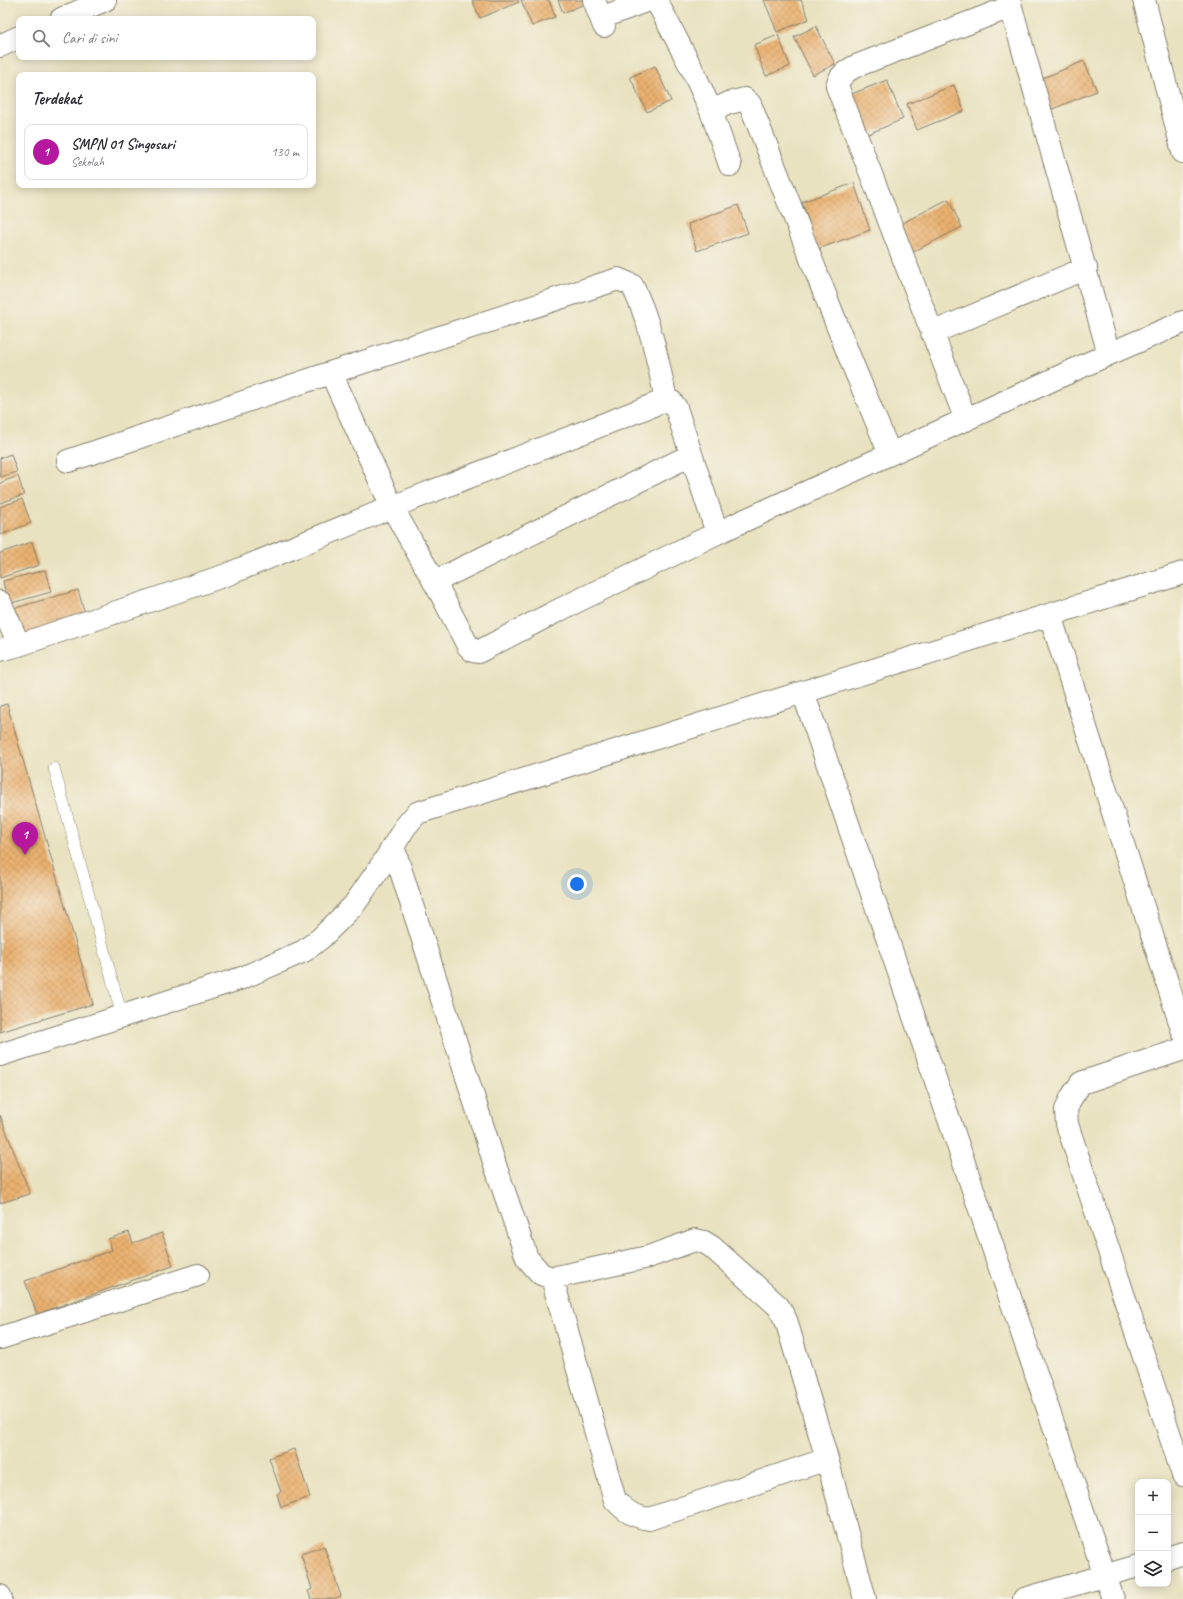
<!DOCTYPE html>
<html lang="id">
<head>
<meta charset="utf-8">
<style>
	body { margin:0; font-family:Caveat,sans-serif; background:#f2f2f3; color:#2b2b33 }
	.controls { position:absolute; right:12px; bottom:12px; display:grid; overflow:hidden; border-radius:8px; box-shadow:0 2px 10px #0003 }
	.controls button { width:36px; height:36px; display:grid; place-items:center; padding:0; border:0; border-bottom:1px solid #e1e1e2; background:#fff; color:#2b2b33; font:20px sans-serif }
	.you { position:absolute; left:577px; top:884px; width:14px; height:14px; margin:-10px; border:3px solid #fff; border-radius:50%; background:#1a73e8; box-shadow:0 0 0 6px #1a73e833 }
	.badge { display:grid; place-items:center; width:26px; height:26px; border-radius:50%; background:#b5179e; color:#fff; font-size:13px; font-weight:700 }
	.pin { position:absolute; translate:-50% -33px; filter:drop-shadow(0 1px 2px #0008) }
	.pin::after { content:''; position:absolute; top:21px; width:14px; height:12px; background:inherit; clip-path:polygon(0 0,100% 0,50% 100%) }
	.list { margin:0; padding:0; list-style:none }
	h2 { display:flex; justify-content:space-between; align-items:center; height:52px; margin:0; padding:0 16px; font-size:17px }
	h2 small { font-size:13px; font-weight:400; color:#7c7c81 }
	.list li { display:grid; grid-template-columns:26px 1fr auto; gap:12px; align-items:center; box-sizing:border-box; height:56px; margin:0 8px 8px; padding:0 8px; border:1px solid #e1e1e2; border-radius:8px }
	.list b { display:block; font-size:15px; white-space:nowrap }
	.list p { margin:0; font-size:13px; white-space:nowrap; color:#7c7c81 }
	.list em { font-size:13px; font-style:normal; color:#7c7c81 }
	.icon { flex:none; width:22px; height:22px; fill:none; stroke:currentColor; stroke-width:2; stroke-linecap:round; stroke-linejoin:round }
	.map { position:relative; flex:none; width:1183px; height:1599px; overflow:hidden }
	.search { position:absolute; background:#fff; box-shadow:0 2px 10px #0003; left:16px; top:16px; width:300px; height:44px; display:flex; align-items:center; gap:10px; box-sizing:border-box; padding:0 14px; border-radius:8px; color:#7c7c81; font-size:15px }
	.panel { position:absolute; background:#fff; box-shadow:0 2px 10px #0003; left:16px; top:72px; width:300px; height:116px; border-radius:8px }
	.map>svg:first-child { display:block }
	.building { fill:url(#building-cross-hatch) }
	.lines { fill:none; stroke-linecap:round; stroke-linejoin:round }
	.lane-casing { stroke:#827f6e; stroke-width:12 }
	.street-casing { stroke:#827f6e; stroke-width:24 }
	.lane { stroke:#fff; stroke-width:11 }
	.street { stroke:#fff; stroke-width:22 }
</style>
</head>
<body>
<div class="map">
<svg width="1183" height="1599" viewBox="0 0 1183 1599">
	<defs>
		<pattern id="building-cross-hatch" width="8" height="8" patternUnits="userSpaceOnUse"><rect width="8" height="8" fill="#eab16f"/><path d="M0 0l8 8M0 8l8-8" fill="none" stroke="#c89860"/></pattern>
	</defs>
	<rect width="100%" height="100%" fill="#f7f3e8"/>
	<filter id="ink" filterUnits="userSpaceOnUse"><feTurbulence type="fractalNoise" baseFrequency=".025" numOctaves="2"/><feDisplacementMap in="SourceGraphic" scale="8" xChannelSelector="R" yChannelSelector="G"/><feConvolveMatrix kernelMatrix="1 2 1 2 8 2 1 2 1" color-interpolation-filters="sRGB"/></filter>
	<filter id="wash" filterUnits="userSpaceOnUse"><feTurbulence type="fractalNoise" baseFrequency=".012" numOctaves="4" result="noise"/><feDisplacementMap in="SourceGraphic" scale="16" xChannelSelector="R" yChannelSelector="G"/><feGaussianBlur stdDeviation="0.9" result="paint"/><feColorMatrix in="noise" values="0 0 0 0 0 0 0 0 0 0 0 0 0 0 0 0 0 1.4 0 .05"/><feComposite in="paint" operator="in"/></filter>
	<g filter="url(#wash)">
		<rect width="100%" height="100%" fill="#e9e2c0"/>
		<g id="blocks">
			<!-- building -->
			<path class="building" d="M472,0H518L519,2L480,18Z
				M521,0H549L555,17L532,26Z
				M558,0H586L587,3L563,13Z
				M764,0H801L809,19L777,32Z
				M816,26L835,64L813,75L794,37Z
				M778,35L790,66L766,76L754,45Z
				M1084,61L1097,91L1050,110L1038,80Z
				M655,66L671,101L647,112L630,77Z
				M887,80L903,119L866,135L849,95Z
				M954,85L964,111L917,130L907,104Z
				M854,183L870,230L818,249L802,202Z
				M948,199L962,227L913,252L899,225Z
				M738,205L748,233L697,251L688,224Z
				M11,454L17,472L0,477V458Z
				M18,476L24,495L0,503V483Z
				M22,499L31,523L0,535V507Z
				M32,542L39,565L0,578V553Z
				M45,570L51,592L8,604L3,581Z
				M78,590L86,617L20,637L12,609Z
				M7,704L93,1004L0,1032V706Z
				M0,1115L30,1194L0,1203Z
				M129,1232L133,1243L162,1233L173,1266L37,1314L25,1281L112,1250L108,1239Z
				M294,1449L310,1497L281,1507L277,1494L281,1492L269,1458Z
				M324,1546L341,1596L333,1599H311L308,1591L312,1589L301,1554Z"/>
		</g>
	</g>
	<g filter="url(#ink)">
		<use href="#blocks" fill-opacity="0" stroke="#827f6e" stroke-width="1"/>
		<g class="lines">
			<defs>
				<path id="lane" d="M54,768L122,1016"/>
				<path id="street" d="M594,0L604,26
					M656,0L694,73L711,111L730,165
					M1009,0L1109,354
					M1144,0L1183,152
					M601,18L648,0
					M61,19L105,0
					M0,46L19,37
					M711,111L729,103L745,99L750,104L852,363L890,454
					M932,333L1086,268
					M333,372L618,279L632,285C650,320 658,361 666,400
					M966,420L837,86C840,75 846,71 856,66L1010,7
					M68,461L333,372L336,384L392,507L440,592L468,646L473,651L478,652L553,613L717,533L1109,354L1183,322
					M434,582L691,455
					M0,602L19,645
					M1050,615L1183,1032
					M0,650L19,645L226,575L392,507L666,400L672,402L676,408L717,533
					M803,692L1113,1599
					M393,846L496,1168L527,1258L541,1274L552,1278L648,1257L695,1240L704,1242L712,1247L778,1306L786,1320L827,1459L865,1599
					M1183,1049L1081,1083L1071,1098L1066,1110L1067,1124L1183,1475
					M0,1055L242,978L304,951L321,938L354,905L385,860L405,827L417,813L1183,573
					M552,1278L615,1500C626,1512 633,1516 649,1519L827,1459
					M0,1338L198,1275
					M1168,1558L1183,1553
					M0,1596L1,1599
					M1024,1599L1138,1566"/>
			</defs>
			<!-- lane casing -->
			<use href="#lane" class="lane-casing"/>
			<!-- street casing -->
			<use href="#street" class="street-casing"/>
			<!-- lane -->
			<use href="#lane" class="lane"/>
			<!-- street -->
			<use href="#street" class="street"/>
		</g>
	</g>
</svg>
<div class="controls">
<button>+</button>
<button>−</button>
<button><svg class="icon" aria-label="layers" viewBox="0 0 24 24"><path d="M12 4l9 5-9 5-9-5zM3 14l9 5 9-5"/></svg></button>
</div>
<div class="you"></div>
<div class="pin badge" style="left:25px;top:855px">1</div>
<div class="search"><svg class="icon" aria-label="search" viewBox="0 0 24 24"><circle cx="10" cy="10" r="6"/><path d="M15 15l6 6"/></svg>Cari di sini</div>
<section class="panel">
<h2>Terdekat<small></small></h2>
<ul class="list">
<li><span class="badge">1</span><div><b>SMPN 01 Singosari</b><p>Sekolah</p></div><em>130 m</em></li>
</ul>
</section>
</div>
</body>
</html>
